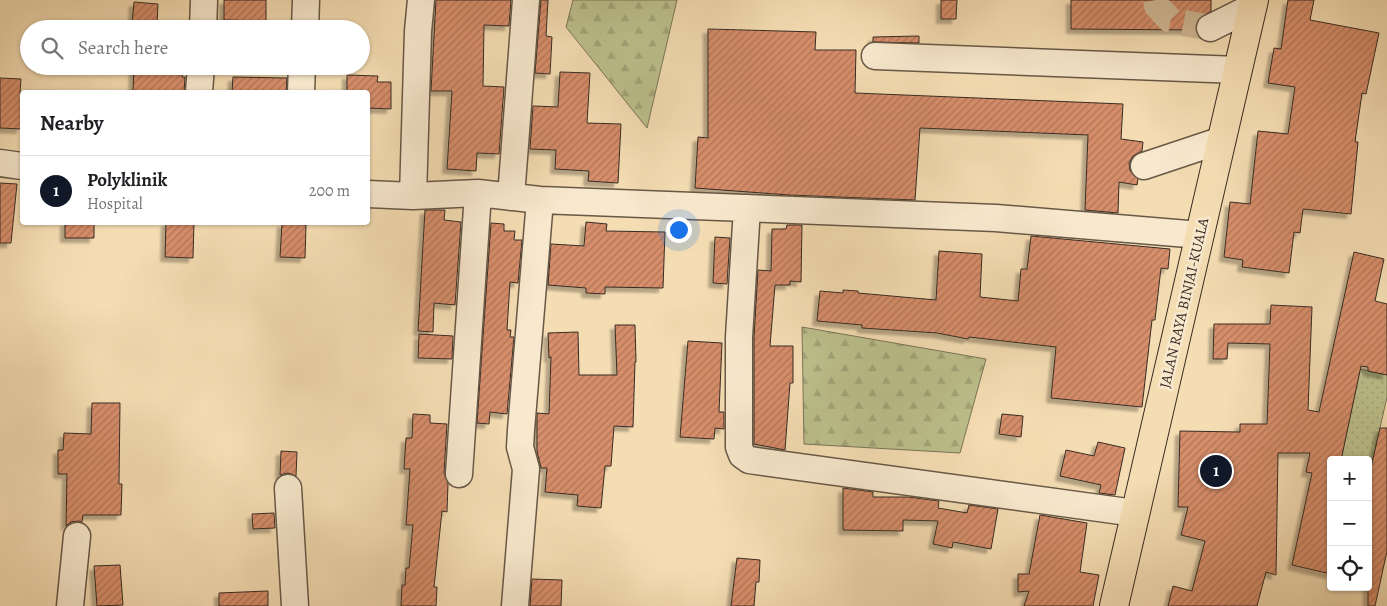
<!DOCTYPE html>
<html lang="en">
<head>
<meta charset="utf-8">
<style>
	body { margin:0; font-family:Alegreya,serif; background:#f6f6f6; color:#202124 }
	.controls { position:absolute; right:15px; bottom:15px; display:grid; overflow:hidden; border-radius:5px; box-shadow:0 1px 4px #0004 }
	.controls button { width:45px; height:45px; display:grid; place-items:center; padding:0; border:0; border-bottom:1px solid #e0e0e0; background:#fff; color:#202124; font:25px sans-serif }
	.you { position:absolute; left:678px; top:229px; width:18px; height:18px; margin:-12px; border:4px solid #fff; border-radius:50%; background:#1a73e8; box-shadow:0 0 0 8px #1a73e833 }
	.badge { display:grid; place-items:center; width:32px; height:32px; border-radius:50%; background:#111827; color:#fff; font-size:16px; font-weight:700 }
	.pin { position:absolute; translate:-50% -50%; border:2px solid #fff; box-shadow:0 1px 5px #0006 }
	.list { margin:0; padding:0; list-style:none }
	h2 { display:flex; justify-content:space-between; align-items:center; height:65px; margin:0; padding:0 20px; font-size:21px }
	h2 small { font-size:16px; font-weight:400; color:#757577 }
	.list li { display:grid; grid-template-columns:32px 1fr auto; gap:15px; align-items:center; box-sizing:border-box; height:70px; padding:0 20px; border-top:1px solid #e0e0e0 }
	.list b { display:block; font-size:19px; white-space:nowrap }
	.list p { margin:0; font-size:16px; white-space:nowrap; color:#757577 }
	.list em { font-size:16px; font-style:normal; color:#757577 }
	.icon { flex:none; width:28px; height:28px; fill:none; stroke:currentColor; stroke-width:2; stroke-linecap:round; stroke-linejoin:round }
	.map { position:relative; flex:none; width:1387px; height:606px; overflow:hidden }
	.search { position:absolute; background:#fff; box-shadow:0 1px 4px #0004; left:20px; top:20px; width:350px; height:55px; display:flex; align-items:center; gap:12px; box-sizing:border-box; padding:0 18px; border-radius:28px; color:#757577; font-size:19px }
	.panel { position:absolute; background:#fff; box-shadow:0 1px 4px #0004; left:20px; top:90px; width:350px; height:135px; border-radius:5px }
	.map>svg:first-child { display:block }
	.forest { fill:url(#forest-firs); stroke:#7a7658 }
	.garden { fill:url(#garden-dots); stroke:#7a7658 }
	.building { fill:url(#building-hatch); stroke:#382b23; filter:url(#shadow) }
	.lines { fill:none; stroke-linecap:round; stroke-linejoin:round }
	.minor-tunnel { stroke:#cfb996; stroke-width:26; stroke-dasharray:26 13; stroke-linecap:butt }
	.minor-casing { stroke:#675847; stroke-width:29 }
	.major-casing { stroke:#382b23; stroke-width:30 }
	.minor { stroke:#f8e9ce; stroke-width:26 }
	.major { stroke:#f5ddb3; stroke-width:28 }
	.labels { text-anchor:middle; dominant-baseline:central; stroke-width:5; stroke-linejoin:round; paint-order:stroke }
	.street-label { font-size:15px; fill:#382b23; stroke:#f8e9ce }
</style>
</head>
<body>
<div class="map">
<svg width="1387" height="606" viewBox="0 0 1387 606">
	<defs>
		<pattern id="forest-firs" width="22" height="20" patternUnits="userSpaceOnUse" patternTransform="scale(1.25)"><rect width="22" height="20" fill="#bcc08c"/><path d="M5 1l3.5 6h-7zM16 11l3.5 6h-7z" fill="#a2a578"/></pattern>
		<pattern id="garden-dots" width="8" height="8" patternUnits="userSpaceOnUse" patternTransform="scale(1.25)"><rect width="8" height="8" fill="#bcc08c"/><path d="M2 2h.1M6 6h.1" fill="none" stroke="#a2a578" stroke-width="1.8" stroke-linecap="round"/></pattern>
		<pattern id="building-hatch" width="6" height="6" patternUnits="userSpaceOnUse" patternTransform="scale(1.25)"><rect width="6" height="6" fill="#d78e6b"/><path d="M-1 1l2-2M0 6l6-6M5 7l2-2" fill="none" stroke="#af7458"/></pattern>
		<filter id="shadow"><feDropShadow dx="-4.5" dy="4.5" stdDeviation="1" flood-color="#0004"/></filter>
	</defs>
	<rect width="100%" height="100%" fill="#f5ddb3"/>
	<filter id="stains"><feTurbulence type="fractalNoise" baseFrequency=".004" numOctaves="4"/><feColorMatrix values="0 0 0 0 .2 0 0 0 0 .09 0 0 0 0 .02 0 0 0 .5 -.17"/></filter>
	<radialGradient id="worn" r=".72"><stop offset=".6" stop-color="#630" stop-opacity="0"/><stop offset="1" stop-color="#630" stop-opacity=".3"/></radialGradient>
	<!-- forest -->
	<path class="forest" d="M573,0H677L647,128L566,27Z
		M802,327L986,359L960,453L804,444Z"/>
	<!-- garden -->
	<path class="garden" d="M1360,369L1387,375V397L1370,472H1368V460H1341Z"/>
	<!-- building -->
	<path class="building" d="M224,0H266V21L224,20Z
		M436,0H511L509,26L484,25L483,86L504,87L499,154L477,153L476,171L447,169L452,91H431Z
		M541,0H548L546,36L552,37L550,74L535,73Z
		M941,0H957L956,19H941Z
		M1071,0H1211V11L1198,19L1196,30L1071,29Z
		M1288,0H1314L1310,20L1379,33L1366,94L1362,93L1355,142H1358L1351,214L1303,209L1300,233L1294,232L1289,273L1242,267L1243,260L1224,257L1230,202L1250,204L1258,131L1288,134L1295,87L1268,83L1274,48L1281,49Z
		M134,2L158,4L157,25L132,24Z
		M708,29L816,32L815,50H856L855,93L1123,104L1121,139L1143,142L1142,151L1133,156L1129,163L1130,171L1138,179L1137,185L1119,182L1118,213L1085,210L1088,135L920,128L915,200L789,195L695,188L698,137L708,138Z
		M919,36V43L873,42V37Z
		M134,66H183L182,77H185L184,92H133Z
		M560,72L590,73L587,123L621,124L618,183L588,181L589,171L555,169L556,150L530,149L533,106L558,107Z
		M347,75L378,76L377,82H391V109L368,108V92H347Z
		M233,77L287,78L286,92H232Z
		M0,78L21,79L20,93L22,94L21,129L0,128Z
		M0,183L17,184L11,243H0Z
		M425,210H445L444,220L461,222L455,305L434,303L433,332L418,331Z
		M65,222H94V238H65Z
		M166,222H194L193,258L165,257Z
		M586,222L607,224L606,231L665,232L663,288L605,287V294L586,293V288L548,285L551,244L584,246Z
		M282,223L306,225L305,258L280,257Z
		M491,223L504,224V231H515L514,240H522L518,283L510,282L507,330H511L510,337H514L507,414L490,412L489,424L477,423Z
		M787,225H802L801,282L790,281V285H775L770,346H793V383H790L785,450L754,444V337L758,270L771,271L772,229H786Z
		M1031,236L1170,249L1168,269L1161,268L1155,320H1152L1142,407L1051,398L1056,347L969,337L968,339L937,333L862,328V325L817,321L820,291L843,293V290L858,291V293L936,300L939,251L982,254L980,297L1018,301L1021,269H1027Z
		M715,237L730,238L727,284L713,283Z
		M1354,252L1384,259L1375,301L1387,304V375L1368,371V367L1361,366L1341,460H1331V574L1292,565L1312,473L1306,472L1310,453H1278L1276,575L1266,572L1257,606H1168L1173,586L1192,591L1205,541L1181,535L1188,507H1178L1180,431L1240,432V424H1267L1270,344L1228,343L1227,359H1213L1214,324H1270L1271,305L1312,307L1308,410L1319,412Z
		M615,325H635L636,362H635L633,427L614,426L611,466H605L601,508L577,506L578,495L545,492L547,468H541L537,451V413L549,414L551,357L549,358L548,333L578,332L579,375H617Z
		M419,334L453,336L452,359L418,358Z
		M688,341L722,343L719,412H724V429L715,428L714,439L680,437Z
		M92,403H120L119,484H122L121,515H83L82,522L78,521L71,522L66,526L67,474H58V450H63L64,433L91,434Z
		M413,414L430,415V423L447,424L444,473L448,483L447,512L442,511L434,587H437L436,606H401L402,585H405L406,568H409L413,525H406L410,469H404L406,438H412Z
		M1002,414L1023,416L1021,437L999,434Z
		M1380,428H1387V551L1375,606H1368V472H1370Z
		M1098,442L1125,448L1115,495L1099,493L1101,485L1060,476L1066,450L1094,456Z
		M281,451L297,452L296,476L288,473L280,475Z
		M843,488L873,492V497H908L939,501L938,508L967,513L969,505L998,509L991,549L953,542L952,548L933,544L938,521L903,520V531L843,530Z
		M274,513L275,528L253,529L252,514Z
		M1040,515L1087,523L1080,572L1099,575L1093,606H1024L1029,591L1018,592V574H1029Z
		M737,558L760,560L759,582H756L754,606H731Z
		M120,565L123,605L97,606L94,566Z
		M532,579L562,580L561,606H530Z
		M268,591V606H219V593Z"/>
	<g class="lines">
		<!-- minor-tunnel -->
		<path class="minor-tunnel" d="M1156,0L1157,6L1170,20L1210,28"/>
		<defs>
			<path id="minor" d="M1210,28L1252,7
				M203,29L204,0
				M305,29L306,0
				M875,56L1238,70
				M199,92L201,66
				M301,92L302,66
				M0,163L22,166
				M1144,166L1222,140
				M368,194L413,196L478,193L540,200L996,218L1200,235
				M413,196L418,31L421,0
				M511,197L526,0
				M747,208L739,337V447L742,455L749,460L1135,513
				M459,474L478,193
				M288,488L295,606
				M70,606L77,536
				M515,606L526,469L520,447L521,430L540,200"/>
			<path id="major" d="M1114,606L1254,0"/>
		</defs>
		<!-- minor casing -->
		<use href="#minor" class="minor-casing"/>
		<!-- major casing -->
		<use href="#major" class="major-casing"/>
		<!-- minor -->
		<use href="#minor" class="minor"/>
		<!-- major -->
		<use href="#major" class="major"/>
	</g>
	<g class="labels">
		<!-- street labels -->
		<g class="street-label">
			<text transform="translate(1184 303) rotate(-77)">JALAN RAYA BINJAI-KUALA</text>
		</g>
	</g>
	<rect width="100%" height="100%" filter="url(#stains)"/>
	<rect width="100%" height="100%" fill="url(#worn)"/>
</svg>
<div class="controls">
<button>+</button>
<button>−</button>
<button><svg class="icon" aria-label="locate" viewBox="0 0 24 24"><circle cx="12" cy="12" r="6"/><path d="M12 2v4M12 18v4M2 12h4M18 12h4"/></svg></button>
</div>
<div class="you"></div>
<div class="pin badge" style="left:1216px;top:471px">1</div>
<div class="search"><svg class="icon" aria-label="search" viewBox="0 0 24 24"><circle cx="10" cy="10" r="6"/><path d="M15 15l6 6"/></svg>Search here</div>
<section class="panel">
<h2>Nearby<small></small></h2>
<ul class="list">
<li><span class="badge">1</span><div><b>Polyklinik</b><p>Hospital</p></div><em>200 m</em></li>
</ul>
</section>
</div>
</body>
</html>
